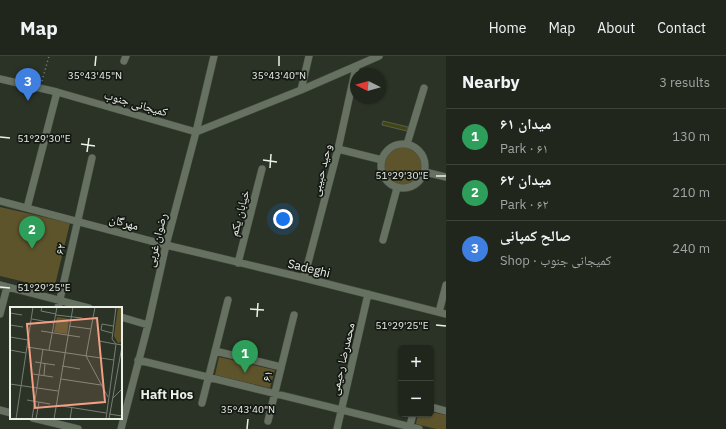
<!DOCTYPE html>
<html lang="en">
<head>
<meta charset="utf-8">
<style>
	body { margin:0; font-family:"IBM Plex Sans","Noto Naskh Arabic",sans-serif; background:#282e25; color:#f1f3f6 }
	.controls { position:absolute; right:12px; bottom:12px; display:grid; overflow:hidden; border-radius:6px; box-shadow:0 1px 3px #0004 }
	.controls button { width:36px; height:36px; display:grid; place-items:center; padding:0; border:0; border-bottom:1px solid #3d433b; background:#20261c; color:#f1f3f6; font:20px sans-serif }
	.compass { position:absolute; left:350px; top:12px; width:36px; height:36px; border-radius:50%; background:#20261c; box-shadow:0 1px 3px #0004; rotate:275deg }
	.you { position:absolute; left:283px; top:163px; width:14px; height:14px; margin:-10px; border:3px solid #fff; border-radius:50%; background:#1a73e8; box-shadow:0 0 0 6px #1a73e833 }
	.badge { display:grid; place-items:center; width:26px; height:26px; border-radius:50%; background:#f39f85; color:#fff; font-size:13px; font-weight:700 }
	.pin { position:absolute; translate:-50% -33px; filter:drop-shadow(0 1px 2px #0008) }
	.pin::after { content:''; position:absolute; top:21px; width:14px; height:12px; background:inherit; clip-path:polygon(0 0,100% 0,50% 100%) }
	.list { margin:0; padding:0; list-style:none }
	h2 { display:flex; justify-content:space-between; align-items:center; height:52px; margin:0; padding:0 16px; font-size:17px }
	h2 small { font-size:13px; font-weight:400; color:#a2a5a3 }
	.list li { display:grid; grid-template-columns:26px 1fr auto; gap:12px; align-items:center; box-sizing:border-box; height:56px; padding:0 16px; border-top:1px solid #3d433b }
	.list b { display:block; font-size:15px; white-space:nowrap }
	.list p { margin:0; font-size:13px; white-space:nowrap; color:#a2a5a3 }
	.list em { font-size:13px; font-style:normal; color:#a2a5a3 }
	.map { position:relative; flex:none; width:446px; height:373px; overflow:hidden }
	header { display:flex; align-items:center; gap:24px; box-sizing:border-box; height:56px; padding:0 20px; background:#20261c; border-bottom:1px solid #3d433b }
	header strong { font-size:19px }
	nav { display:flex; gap:22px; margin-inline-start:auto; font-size:14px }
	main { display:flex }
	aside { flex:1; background:#20261c }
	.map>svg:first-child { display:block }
	.green { fill:#5e542c }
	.building { fill:#404511; stroke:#5b5e4e }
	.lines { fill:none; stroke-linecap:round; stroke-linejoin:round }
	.minor-casing { stroke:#474e43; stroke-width:8 }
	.path { stroke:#828a7f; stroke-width:1.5; stroke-dasharray:1 3; stroke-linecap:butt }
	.minor { stroke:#677162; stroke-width:7 }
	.ticks { fill:none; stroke:#ebf1e8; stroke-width:1.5 }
	.labels { text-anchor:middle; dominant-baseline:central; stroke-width:3.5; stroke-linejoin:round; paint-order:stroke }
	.street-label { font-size:12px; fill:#ebf1e8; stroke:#151913 }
	.neighbourhood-label { font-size:13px; font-weight:bold; fill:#ebf1e8; stroke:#151913 }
	.inset-road { fill:none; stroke:#777f74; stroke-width:1 }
	.view { fill:#f39f85; fill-opacity:0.15; stroke:#f39f85; stroke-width:2 }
	.inset-edge { fill:none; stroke:#ebf1e8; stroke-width:2 }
	.ticks-label { font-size:10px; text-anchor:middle; fill:#ebf1e8; stroke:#151913; stroke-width:3.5; stroke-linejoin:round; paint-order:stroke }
</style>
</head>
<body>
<header>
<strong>Map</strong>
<nav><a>Home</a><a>Map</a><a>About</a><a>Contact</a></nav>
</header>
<main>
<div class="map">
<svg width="446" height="373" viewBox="0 0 446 373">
	<rect width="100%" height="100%" fill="#2a3326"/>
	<!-- green -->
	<path class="green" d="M381 110a23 23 0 1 1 46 0a23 23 0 1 1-46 0Z
		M0,151L70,167L54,233L0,220Z
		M219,301L275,314L270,332L215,319Z
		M431,356L446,359V373H436L416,368L418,358H431Z"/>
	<!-- building -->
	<path class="building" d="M383,65L408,71L407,75L382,69Z"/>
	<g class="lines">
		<defs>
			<path id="minor" d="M124,5L126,0
				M0,23L57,36L196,76L301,34L379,0
				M301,34L309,0
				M381 110a22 22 0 1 1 44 0a22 22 0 1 1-44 0Z
				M407,88L424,32
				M338,93L382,104
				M425,116L446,121
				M0,145L166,189L304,222L446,258
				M27,152L57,36
				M383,184L397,132
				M238,207L262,113
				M304,222L338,93L356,11
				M0,229L89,252
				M58,252L92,102
				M439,256L446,229
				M0,258L7,231
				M121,261L148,269
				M215,295L281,311
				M138,304L419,373
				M202,347L228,244
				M431,351L446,355
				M0,354L11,357
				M33,362L78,373
				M268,365L294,259
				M121,373L148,269L166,189L196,76L214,0
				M337,373L368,238
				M409,373L413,358"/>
		</defs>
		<!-- minor casing -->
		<use href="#minor" class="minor-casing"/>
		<!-- path -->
		<path class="path" d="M42,25L49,0"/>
		<!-- minor -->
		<use href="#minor" class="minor"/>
	</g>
	<!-- ticks -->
	<path class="ticks" d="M95,10L96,0M279,10V0M0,81L10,82M81,88L95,90M87,96L89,82M263,104L277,106M270,112L271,98M436,120H446M0,231L10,232M250,253L264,254M257,261L258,247M436,269L446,270M247,373L248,363"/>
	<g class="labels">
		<!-- street labels -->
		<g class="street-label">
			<text transform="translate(136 47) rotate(16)">کمیجانی جنوب</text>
			<text transform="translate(321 114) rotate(-76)">وحید حبیبی</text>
			<text transform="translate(239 157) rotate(-75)">خیابان یکم</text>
			<text transform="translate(124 166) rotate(15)">مهرگان</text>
			<text transform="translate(156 184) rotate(-76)">رضوان غربی</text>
			<text transform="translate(60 193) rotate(-77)">۶۲</text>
			<text transform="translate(309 212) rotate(14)">Sadeghi</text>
			<text transform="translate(342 303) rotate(-77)">محمدرضا رحیمی</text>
			<text transform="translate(267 320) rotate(-76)">۶۱</text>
		</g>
		<!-- neighbourhood labels -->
		<g class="neighbourhood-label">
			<text x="167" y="338">Haft Hos</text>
		</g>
	</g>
	<!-- overview -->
	<g transform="translate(10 251)">
		<rect width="112" height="112" fill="#2a3326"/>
		<path d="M108,0H112V35L108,36L104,29ZM47,10L59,12L57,27L44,25Z" fill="#5e542c"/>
		<path class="inset-road" d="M32,0L31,4L46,7M85,0L76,49L98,90M106,0L102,32L106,37L112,38M0,6L12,8M46,8L72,11M22,12L44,16M0,18L13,20M59,19L81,22M31,24L70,30M102,26L91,23L92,17L103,19M0,30L18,33M89,34L105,37M17,40L104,53M0,43L16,46M39,43L47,0M25,55L45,58M52,59L70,62M23,67L43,70M34,69L35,56M51,72L91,78M0,77L48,84M103,91L112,82M17,93L40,97M46,98L96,106M99,107L112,109M6,112L23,0M22,112L33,42M26,112L29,95M44,112L63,0M60,112L62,100M96,112L106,37M99,112L112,39"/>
		<path class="view" d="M87,11L95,95L25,101L17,17Z"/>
		<rect width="112" height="112" class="inset-edge"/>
	</g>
	<g class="ticks-label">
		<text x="95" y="23">35°43'45"N</text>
		<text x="279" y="23">35°43'40"N</text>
		<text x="44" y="86">51°29'30"E</text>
		<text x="402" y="123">51°29'30"E</text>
		<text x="44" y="235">51°29'25"E</text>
		<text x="402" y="273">51°29'25"E</text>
		<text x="248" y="357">35°43'40"N</text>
	</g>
</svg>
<div class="controls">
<button>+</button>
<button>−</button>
</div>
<svg class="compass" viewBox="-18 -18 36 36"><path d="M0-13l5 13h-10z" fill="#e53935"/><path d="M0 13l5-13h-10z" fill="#a2a5a3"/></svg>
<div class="you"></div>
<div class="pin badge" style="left:245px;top:317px;background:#2e9e5b">1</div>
<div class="pin badge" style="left:32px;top:193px;background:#2e9e5b">2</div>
<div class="pin badge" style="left:28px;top:45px;background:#3f7fe0">3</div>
</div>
<aside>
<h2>Nearby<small>3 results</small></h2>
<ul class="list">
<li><span class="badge" style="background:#2e9e5b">1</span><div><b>میدان ۶۱</b><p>Park · ۶۱</p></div><em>130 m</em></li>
<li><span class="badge" style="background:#2e9e5b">2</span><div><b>میدان ۶۲</b><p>Park · ۶۲</p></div><em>210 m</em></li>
<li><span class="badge" style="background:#3f7fe0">3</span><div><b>صالح کمپانی</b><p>Shop · کمیجانی جنوب</p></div><em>240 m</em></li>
</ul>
</aside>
</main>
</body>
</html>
